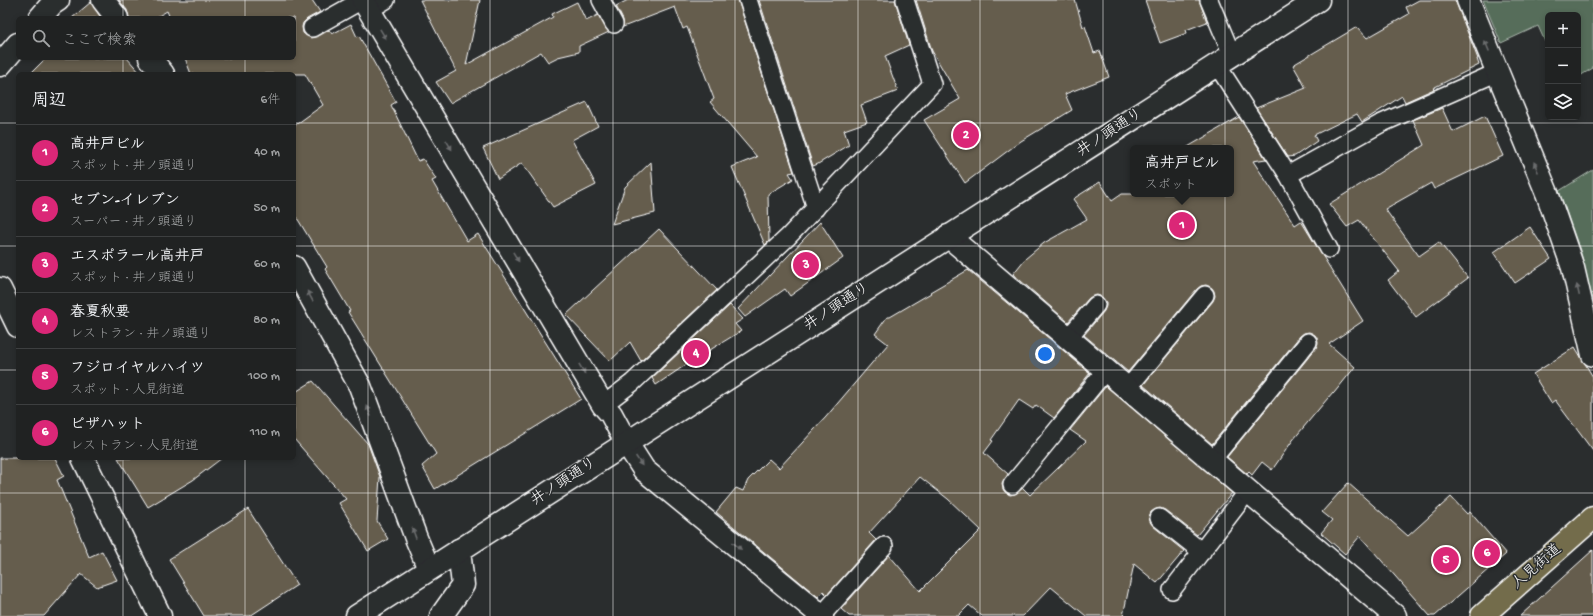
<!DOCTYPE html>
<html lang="ja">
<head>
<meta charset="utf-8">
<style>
	body { margin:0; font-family:"Gochi Hand","Klee One",sans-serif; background:#2d2f2f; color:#f1f3f6 }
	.controls { position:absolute; right:12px; top:12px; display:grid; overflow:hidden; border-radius:6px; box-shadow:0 2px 6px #0003 }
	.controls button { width:36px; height:36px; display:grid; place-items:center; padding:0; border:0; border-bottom:1px solid #3d3f40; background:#202222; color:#f1f3f6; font:20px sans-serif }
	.you { position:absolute; left:1045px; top:354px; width:14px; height:14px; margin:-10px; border:3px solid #fff; border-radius:50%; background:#1a73e8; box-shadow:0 0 0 6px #1a73e833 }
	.badge { display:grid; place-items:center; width:26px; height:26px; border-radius:50%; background:#db2777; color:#fff; font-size:13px; font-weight:700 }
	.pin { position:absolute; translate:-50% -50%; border:2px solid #fff; box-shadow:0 1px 4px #0006 }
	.popup { position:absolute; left:1130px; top:145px; width:104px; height:52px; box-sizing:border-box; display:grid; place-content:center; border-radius:6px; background:#202222; filter:drop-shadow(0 1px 3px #0005); font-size:13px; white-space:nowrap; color:#a2a4a5 }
	.popup b { font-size:15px; color:#f1f3f6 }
	.popup::after { content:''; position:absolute; left:50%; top:100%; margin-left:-8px; border:8px solid transparent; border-top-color:#202222 }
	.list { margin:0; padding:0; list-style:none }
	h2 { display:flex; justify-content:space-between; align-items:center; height:52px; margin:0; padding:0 16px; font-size:17px }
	h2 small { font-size:13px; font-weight:400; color:#a2a4a5 }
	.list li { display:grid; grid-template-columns:26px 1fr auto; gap:12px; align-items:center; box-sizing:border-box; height:56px; padding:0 16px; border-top:1px solid #3d3f40 }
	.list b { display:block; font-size:15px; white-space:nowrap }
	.list p { margin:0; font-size:13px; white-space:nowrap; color:#a2a4a5 }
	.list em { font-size:13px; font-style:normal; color:#a2a4a5 }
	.icon { flex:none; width:22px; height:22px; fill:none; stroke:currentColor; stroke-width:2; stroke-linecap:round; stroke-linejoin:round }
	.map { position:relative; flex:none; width:1593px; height:616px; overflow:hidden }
	.search { position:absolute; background:#202222; box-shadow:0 2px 6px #0003; left:16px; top:16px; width:280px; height:44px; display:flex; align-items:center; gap:10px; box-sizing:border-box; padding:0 14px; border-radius:6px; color:#a2a4a5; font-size:15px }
	.panel { position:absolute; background:#202222; box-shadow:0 2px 6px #0003; left:16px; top:72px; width:280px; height:388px; border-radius:6px }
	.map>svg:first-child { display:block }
	.green { fill:#566d5a; stroke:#aab6ac }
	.building { fill:#655d4e; stroke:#fff }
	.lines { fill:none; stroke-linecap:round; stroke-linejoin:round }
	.lane-casing { stroke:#fff; stroke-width:20 }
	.street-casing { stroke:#fff; stroke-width:25 }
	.secondary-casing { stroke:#fff; stroke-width:25 }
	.primary-casing { stroke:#fff; stroke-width:25 }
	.lane { stroke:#2a2d2e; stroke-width:17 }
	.street { stroke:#2a2d2e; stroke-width:22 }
	.secondary { stroke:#2a2d2e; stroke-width:22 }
	.primary { stroke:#736c4b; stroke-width:22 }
	.oneway { fill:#6a6c6d }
	.grid { fill:none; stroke:#fff; stroke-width:1; stroke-opacity:0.55 }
	.labels { text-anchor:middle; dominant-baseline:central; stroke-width:3; stroke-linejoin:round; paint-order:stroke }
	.street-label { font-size:15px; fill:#fff; stroke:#2a2d2e }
</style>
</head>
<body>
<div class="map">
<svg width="1593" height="616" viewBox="0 0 1593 616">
	<rect width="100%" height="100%" fill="#2a2d2e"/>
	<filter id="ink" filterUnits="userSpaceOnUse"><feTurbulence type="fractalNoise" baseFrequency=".025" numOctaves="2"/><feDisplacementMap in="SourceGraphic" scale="8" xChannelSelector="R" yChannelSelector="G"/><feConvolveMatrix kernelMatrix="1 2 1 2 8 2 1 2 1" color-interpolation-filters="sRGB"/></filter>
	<g filter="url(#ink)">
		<!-- green -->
		<path class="green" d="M1483,0H1593V68L1578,77V15H1548V48L1538,26L1501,43Z
			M1593,170V302L1581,253L1559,191Z"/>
		<!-- building -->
		<path class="building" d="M119,0H312L320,12L307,19L303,23L302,27L303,33L307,36L311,38L317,37L329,30L332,34L351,24L357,37L359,36L396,102L391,105L418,161L423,159L436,179L432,181L467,241L478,234L581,399L435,489L422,466L436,454L348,312L350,311L325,269L327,267L294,213V126L323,105L305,74H191L185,58H294V18H170L167,11L155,18H129L127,10Z
			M420,0H480L466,65L553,17L552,14L577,2L586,21L598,15L609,32L579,46V52L558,57L548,62L541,52L450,103L436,82L456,71Z
			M628,0H738L794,172L789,173L793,179L768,194L769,241L765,245L732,167L757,157L710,102L714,99L687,27L683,29L675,7L623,27V20L616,6Z
			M759,0H895L909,45L885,56L898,91L861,105L867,122L844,130L849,145L818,164L813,166Z
			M916,0H1075L1083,27L1085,26L1094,53L1100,51L1109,77L1065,94L1072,110L1021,141L965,183L924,120L960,99L932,51Z
			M1145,0H1199L1207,22L1186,30L1187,33L1160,43Z
			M1419,0H1455L1478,59H1477L1479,65L1433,88L1434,89L1405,102L1402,96L1362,122L1357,114L1314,135L1317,141L1295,156L1288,157L1256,108L1306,88L1293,65L1357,27L1367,38L1409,14L1406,7Z
			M91,2L101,18H72Z
			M46,58H127L141,74H30Z
			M587,102L598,126L572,140L596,185L553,207L522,163L498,179L483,148Z
			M1442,108L1453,132L1485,116L1503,156L1434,189L1431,183L1385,209L1419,256L1439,242L1468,278L1416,317L1388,280L1399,271L1359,220L1347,227L1329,204L1424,145L1413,120Z
			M1239,117L1266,159L1253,161L1295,225L1301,221L1363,321L1329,344L1355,367L1334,393L1333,392L1293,440L1272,470L1262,462L1252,475L1249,472L1247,474L1227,457L1316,348L1318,343L1317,338L1315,335L1309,332L1304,333L1300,336L1212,444L1143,385L1213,301L1215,296L1214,291L1212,288L1206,285L1201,286L1197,289L1128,372L1084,335L1104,311L1106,306V302L1102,297L1097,295L1093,296L1089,298L1068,322L1013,274L1025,259L1044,243L1087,219L1073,199L1100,182L1112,201L1122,194H1231V148H1186Z
			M651,162L655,213L612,224L625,187Z
			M820,222L843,258L790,296L785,289L745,317L738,309Z
			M1530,227L1551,259L1515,283L1494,252Z
			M659,229L717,290L641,361L630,342L610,361L566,315Z
			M968,270L1090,373L1054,418L1036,405L1033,409L1019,400L991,440L993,441L984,453L1008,474L1002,484L1003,489L1005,492L1010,495L1015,494L1023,488L1030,495L1086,441L1070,430L1106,386L1232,493L1197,535L1165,510L1160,508L1156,509L1151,512L1149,517L1150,521L1153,526L1184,551L1157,583L1134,564L1123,616H1086L1051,587L1023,616H982L969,605L958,616H849L841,609L889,555L920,591L981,530L948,499L920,477L869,533L876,540L827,595L823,591L818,597L716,512L736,488L743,491L748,480L769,459L779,468L826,417L888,344L875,334L887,317H890L931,293L930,292Z
			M730,305L743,319L735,324L741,331L687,364L656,385L652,378Z
			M1575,347L1593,377V451L1555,400L1551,403L1533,374Z
			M313,381L368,444L380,477L377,521L388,539L368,551L339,503L346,499L294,439V393Z
			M0,458H55L64,476L57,480L89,557L102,551L117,580L97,587L81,574L44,616H0Z
			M118,458H222L193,480L148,507Z
			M1348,483L1408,536L1451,497L1467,514L1470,512L1506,554L1435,616H1430L1360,536L1345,554L1321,533L1332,520L1322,512Z
			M248,509L297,585L250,616H204L169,559Z
			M1593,550V616H1520Z"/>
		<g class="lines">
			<defs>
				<path id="lane" d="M601,0L614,24
					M748,0L816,208
					M1209,0L1232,55
					M369,10L386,0
					M312,28L362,0
					M1217,65L1288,175
					M1329,249L1288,175L1380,124L1498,72
					M1068,338L1096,305
					M1127,389L1205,295
					M603,405L632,383L788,237L932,84L905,0
					M1212,460L1308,342
					M1012,485L1106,370
					M1159,518L1202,552
					M1172,590L1248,491
					M821,616L884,546"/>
				<path id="street" d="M103,0L117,18
					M363,0L603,405L611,414L626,442L644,470L822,616
					M1468,0L1547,193L1573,268L1593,355
					M40,18L52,4L58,0
					M150,58L163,74
					M0,65L18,44
					M948,236L1395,616
					M294,267L360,386L416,538L429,569
					M441,616L463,585L459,550"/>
				<path id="secondary" d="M0,289L18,326
					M83,458L160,616
					M357,616L1318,0"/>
				<path id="primary" d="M1482,616L1593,518"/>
			</defs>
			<!-- lane casing -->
			<use href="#lane" class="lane-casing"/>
			<!-- street casing -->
			<use href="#street" class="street-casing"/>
			<!-- secondary casing -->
			<use href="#secondary" class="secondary-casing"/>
			<!-- primary casing -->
			<use href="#primary" class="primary-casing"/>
			<!-- lane -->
			<use href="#lane" class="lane"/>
			<!-- street -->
			<use href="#street" class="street"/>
			<!-- secondary -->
			<use href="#secondary" class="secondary"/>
			<!-- primary -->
			<use href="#primary" class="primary"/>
		</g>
		<!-- one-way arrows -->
		<defs><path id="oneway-solid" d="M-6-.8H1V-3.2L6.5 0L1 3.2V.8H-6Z"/></defs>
		<g class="oneway">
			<use href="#oneway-solid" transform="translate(383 34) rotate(59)"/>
			<use href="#oneway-solid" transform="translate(1487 46) rotate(-112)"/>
			<use href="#oneway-solid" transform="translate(449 145) rotate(59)"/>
			<use href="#oneway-solid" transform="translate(1536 167) rotate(-112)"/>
			<use href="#oneway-solid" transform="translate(516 257) rotate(59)"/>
			<use href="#oneway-solid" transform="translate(1578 290) rotate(-103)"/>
			<use href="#oneway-solid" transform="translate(310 296) rotate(-119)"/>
			<use href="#oneway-solid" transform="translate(582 369) rotate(59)"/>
			<use href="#oneway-solid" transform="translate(369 411) rotate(-110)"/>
			<use href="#oneway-solid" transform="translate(639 461) rotate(56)"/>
			<use href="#oneway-solid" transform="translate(414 533) rotate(-110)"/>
			<use href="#oneway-solid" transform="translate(737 546) rotate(39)"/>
		</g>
	</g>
	<!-- grid -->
	<path class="grid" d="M123,0V18M245,0V18M368,0V616M490,0V616M613,0V616M735,0V616M858,0V616M980,0V616M1103,0V616M1225,0V616M1348,0V616M1470,0V616M123,58V74M245,58V74M0,123H18M294,123H1593M0,246H18M294,246H1593M0,370H18M294,370H1593M123,458V616M245,458V616M0,493H1593"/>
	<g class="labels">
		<!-- street labels -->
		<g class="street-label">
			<text transform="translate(1110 133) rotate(-33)">井ノ頭通り</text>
			<text transform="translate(837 307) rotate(-33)">井ノ頭通り</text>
			<text transform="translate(564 482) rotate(-33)">井ノ頭通り</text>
			<text transform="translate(1537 567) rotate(-41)">人見街道</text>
		</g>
	</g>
</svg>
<div class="controls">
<button>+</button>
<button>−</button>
<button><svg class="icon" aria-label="layers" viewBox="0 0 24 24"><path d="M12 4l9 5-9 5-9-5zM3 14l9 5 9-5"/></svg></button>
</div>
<div class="you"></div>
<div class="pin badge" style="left:1182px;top:225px">1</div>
<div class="popup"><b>高井戸ビル</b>スポット</div>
<div class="pin badge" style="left:966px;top:135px">2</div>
<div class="pin badge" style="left:806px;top:265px">3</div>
<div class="pin badge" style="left:696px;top:353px">4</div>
<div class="pin badge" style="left:1446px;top:560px">5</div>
<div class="pin badge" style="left:1487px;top:553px">6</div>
<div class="search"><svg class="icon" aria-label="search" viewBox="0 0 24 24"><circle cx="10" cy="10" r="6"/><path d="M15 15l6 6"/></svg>ここで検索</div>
<section class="panel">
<h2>周辺<small>6件</small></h2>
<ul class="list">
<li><span class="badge">1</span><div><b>高井戸ビル</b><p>スポット · 井ノ頭通り</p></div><em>40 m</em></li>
<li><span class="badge">2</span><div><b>セブン-イレブン</b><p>スーパー · 井ノ頭通り</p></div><em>50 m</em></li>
<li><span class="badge">3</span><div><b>エスポラール高井戸</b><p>スポット · 井ノ頭通り</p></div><em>60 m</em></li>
<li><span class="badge">4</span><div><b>春夏秋要</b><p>レストラン · 井ノ頭通り</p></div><em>80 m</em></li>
<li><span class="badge">5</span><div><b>フジロイヤルハイツ</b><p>スポット · 人見街道</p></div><em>100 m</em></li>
<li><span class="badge">6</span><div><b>ピザハット</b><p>レストラン · 人見街道</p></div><em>110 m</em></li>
</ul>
</section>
</div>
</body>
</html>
